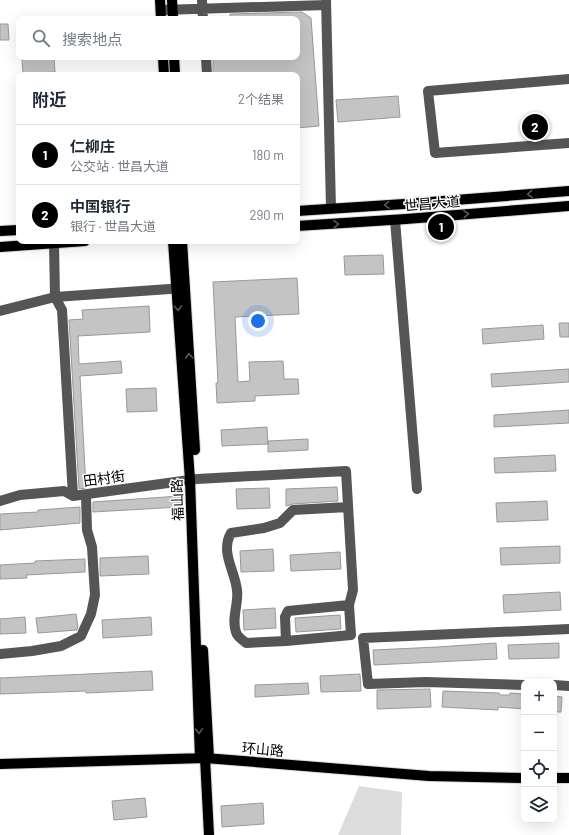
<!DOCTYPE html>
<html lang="zh">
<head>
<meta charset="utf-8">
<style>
	body { margin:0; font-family:Barlow,"Noto Sans SC",sans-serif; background:#f6f6f7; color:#1f2937 }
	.controls { position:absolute; right:12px; bottom:12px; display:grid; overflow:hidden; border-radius:8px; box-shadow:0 4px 16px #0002 }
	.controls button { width:36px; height:36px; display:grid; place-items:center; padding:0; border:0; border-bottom:1px solid #e0e1e3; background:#fff; color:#1f2937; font:20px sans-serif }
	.you { position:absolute; left:258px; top:321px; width:14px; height:14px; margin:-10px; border:3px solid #fff; border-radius:50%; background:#1a73e8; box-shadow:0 0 0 6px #1a73e833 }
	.badge { display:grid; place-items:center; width:26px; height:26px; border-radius:50%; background:#000; color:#fff; font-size:13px; font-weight:700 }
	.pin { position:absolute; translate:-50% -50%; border:2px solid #fff; box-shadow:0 1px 4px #0006 }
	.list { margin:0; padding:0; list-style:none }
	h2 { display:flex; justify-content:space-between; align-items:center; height:52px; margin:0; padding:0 16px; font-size:17px }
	h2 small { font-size:13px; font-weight:400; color:#747a83 }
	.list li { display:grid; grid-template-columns:26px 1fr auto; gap:12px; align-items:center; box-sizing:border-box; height:60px; padding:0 16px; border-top:1px solid #e0e1e3 }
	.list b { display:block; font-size:15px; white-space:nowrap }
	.list p { margin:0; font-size:13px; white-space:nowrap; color:#747a83 }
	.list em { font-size:13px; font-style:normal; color:#747a83 }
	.icon { flex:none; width:22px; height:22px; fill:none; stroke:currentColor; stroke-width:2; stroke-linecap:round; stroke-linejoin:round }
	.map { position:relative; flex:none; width:569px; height:835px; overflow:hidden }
	.search { position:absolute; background:#fff; box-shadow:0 4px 16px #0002; left:16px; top:16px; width:284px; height:44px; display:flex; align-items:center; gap:10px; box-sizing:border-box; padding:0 14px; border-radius:8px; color:#747a83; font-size:15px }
	.panel { position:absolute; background:#fff; box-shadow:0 4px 16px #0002; left:16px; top:72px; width:284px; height:172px; border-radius:8px }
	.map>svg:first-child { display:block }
	.green { fill:#dcdcdc }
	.building { fill:#c4c4c4; stroke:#999 }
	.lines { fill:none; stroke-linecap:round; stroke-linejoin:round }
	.major-casing { stroke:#dbdbdb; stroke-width:12 }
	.minor { stroke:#555; stroke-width:10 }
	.major { stroke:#000; stroke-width:10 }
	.oneway { stroke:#595959 }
	.labels { text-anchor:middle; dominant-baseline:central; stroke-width:3; stroke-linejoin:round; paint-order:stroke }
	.street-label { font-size:14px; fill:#000; stroke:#fff }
</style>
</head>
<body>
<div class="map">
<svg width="569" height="835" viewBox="0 0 569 835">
	<rect width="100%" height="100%" fill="#fff"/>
	<!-- green -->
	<path class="green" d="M359,786L402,792L401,835H338Z"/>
	<!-- building -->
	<path class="building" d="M302,12L311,18L319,126L297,128V75H213V57H297V19H230V14Z
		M0,24H8L9,40H0Z
		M54,57L55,72L23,74L22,59Z
		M398,96L400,117L338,122L336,100Z
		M383,255L384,274L345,275L344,256Z
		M297,278L299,314L235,317L238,382L250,381L249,362L283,361L284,379H298L299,394L255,396V401L217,403L216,383H218L213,282Z
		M149,306L150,332L78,336L79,364L121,361L122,373L80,376L86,488L79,489L69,320L83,319L82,310Z
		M559,323H569V337H560Z
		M543,325L544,339L483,344L482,329Z
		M569,369V382L492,387L491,374Z
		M156,388L157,411L127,412L126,389Z
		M569,410V423L494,427V415Z
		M267,427L268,444L222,446L221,430Z
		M308,439V450L268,452V441Z
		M555,455L556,471L495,473L494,458Z
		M337,487L338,501L293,504L286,506V489Z
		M269,488L270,508L237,509L236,489Z
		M180,496V507L93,512V502Z
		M547,501L548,520L497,522L496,503Z
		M80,507V523L0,530V514L38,512V510Z
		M560,546V563L501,565L500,548Z
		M273,549L274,571L241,572L240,551Z
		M340,552L341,569L291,571L290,555Z
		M148,556L149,574L100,576V558Z
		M85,559V572L26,575L27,578L0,579V565L35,563V561Z
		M560,592L561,610L504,613L503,595Z
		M275,608L276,628L244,630L243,610Z
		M76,614L78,627L77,630L38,633L36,618Z
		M340,615L341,629L296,632L295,618Z
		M25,617L26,633L0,634V619Z
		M151,617L152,635L103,638L102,620Z
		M496,643L497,659L374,665L373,650L438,647Z
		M559,643V658L509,659L508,645Z
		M152,671L153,690L86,693V691L0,694V678Z
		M360,674L361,691L321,692L320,676Z
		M308,683L309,694L255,697V685Z
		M430,689L431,707L377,709V690Z
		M443,691L499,693L500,695H510V693L524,694V709L498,707V710L442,707Z
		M554,696L562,697L561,712H554Z
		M145,798L147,817L114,820L112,801Z
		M263,803L264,824L222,827L221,806Z"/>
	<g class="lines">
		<defs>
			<path id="major" d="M160,0L161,19
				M172,0L173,19
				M163,57L164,75
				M174,57L175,75
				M297,211L404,204L569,191
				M297,226L406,219L569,206
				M0,231L19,230
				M173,241L190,480L200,758
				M182,241L195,450
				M0,247L85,241
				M203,650L209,758
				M205,758L209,835
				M0,764L205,758L429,776L524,778
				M554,778H569"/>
		</defs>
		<!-- major casing -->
		<use href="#major" class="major-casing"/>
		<!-- minor -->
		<path class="minor" d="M202,0L203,19
			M326,0L331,208
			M161,10L326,5
			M206,57L207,75
			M569,79L428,91L435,153L569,143
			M395,220L417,489
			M54,243L55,297L62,310L73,496
			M0,311L55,297L184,288
			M0,501L20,495L64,491L73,496L197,479L346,471L353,590L349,605L288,611L285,617L286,641
			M348,507L293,510L280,523L264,528L231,533C220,552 235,571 237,590C239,604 231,618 236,632C237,637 243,640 246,643L286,641L351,635L349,605
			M0,654L32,651L61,646L81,636L91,614L95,595L92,547L87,530L86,495
			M524,685L426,682L368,684L363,638L569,629
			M554,685L569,686"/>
		<!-- major -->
		<use href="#major" class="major"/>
	</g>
	<!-- one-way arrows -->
	<defs><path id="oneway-chevron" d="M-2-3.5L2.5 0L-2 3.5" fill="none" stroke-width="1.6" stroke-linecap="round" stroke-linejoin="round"/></defs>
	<g class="oneway">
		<use href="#oneway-chevron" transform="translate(530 194) rotate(175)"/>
		<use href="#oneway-chevron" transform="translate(387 205) rotate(177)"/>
		<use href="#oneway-chevron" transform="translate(466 214) rotate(-5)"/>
		<use href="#oneway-chevron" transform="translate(336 224) rotate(-4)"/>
		<use href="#oneway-chevron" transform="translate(178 308) rotate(86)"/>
		<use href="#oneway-chevron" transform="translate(189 356) rotate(-93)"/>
		<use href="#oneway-chevron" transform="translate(199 731) rotate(88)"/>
	</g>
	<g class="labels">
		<!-- street labels -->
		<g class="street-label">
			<text transform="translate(432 203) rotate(-5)">世昌大道</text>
			<text transform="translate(104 478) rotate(-8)">田村街</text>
			<text transform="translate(177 500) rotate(-92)">福山路</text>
			<text transform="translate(263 749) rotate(5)">环山路</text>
		</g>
	</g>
</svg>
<div class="controls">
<button>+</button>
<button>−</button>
<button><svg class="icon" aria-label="locate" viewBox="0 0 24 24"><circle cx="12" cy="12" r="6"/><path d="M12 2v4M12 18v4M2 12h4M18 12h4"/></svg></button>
<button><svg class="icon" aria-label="layers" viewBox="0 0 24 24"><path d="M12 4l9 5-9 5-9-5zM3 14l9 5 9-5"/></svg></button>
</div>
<div class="you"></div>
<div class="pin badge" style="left:441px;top:227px">1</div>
<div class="pin badge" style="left:535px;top:127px">2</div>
<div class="search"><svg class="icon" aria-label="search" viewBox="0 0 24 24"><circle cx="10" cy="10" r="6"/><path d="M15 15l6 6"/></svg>搜索地点</div>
<section class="panel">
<h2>附近<small>2个结果</small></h2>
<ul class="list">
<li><span class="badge">1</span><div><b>仁柳庄</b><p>公交站 · 世昌大道</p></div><em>180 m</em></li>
<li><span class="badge">2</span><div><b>中国银行</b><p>银行 · 世昌大道</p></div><em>290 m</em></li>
</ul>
</section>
</div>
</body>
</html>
